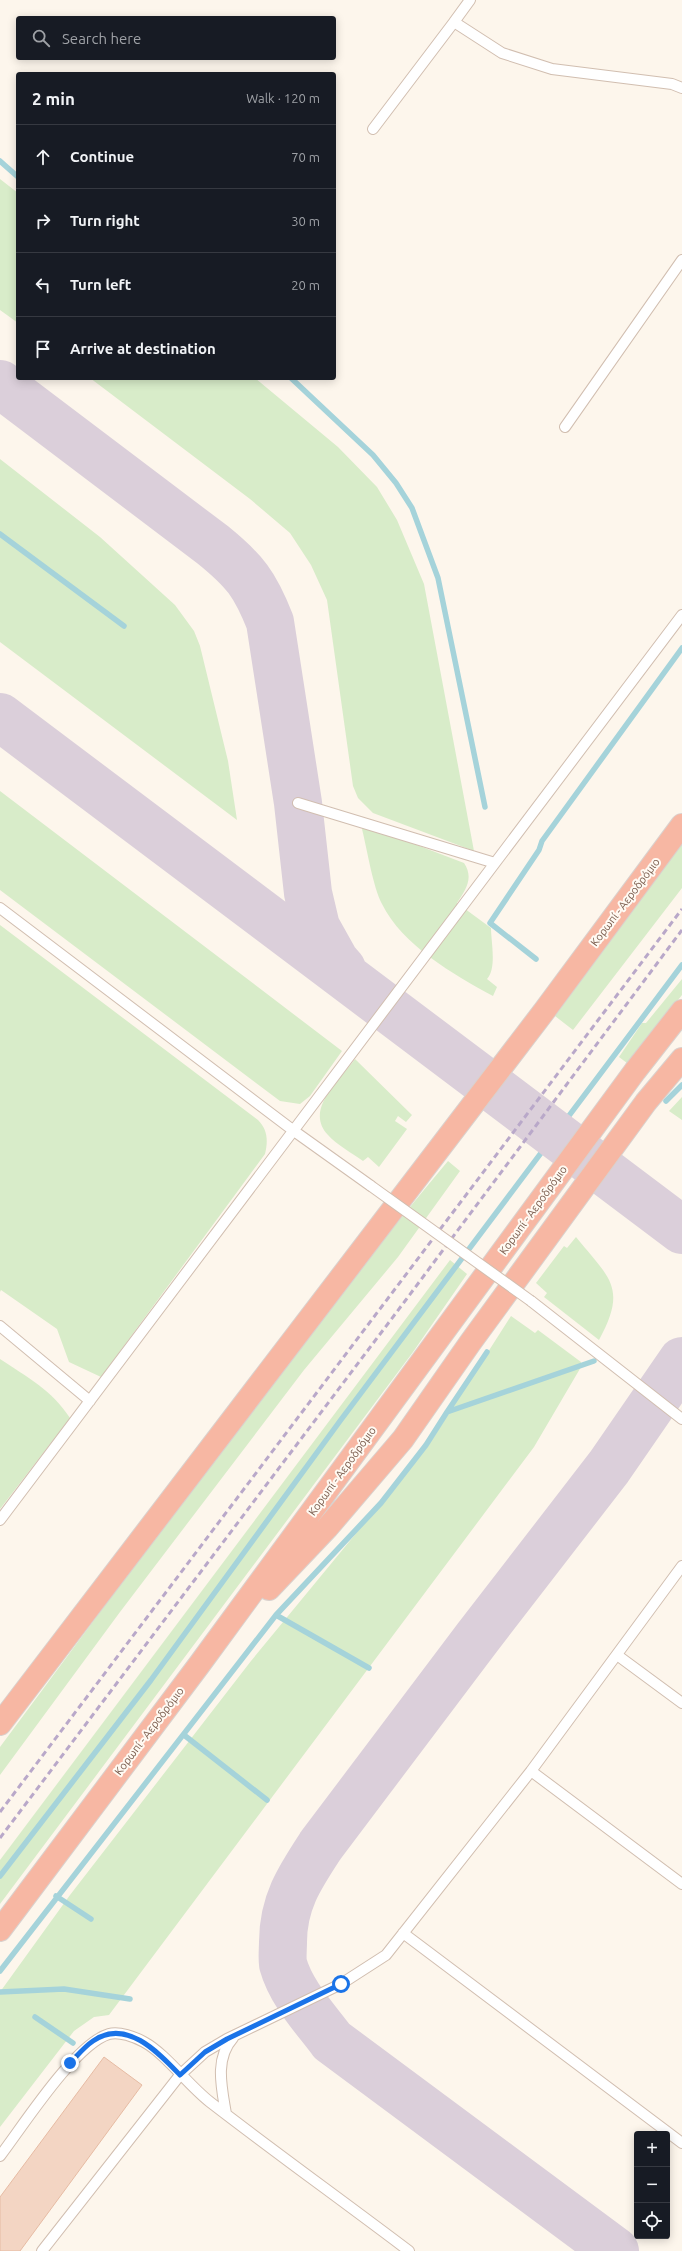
<!DOCTYPE html>
<html lang="en">
<head>
<meta charset="utf-8">
<style>
	body { margin:0; font-family:Ubuntu,sans-serif; background:#242831; color:#f1f3f6 }
	.controls { position:absolute; right:12px; bottom:12px; display:grid; overflow:hidden; border-radius:4px; box-shadow:0 2px 10px #0003 }
	.controls button { width:36px; height:36px; display:grid; place-items:center; padding:0; border:0; border-bottom:1px solid #363941; background:#171b24; color:#f1f3f6; font:20px sans-serif }
	.stop { position:absolute; width:12px; height:12px; margin:-9px; border:3px solid #1a73e8; border-radius:50%; background:#fff }
	.stop.end { background:#1a73e8; border-color:#fff; box-shadow:0 1px 4px #0008 }
	.list { margin:0; padding:0; list-style:none }
	h2 { display:flex; justify-content:space-between; align-items:center; height:52px; margin:0; padding:0 16px; font-size:17px }
	h2 small { font-size:13px; font-weight:400; color:#9ea1a6 }
	.list li { display:grid; grid-template-columns:26px 1fr auto; gap:12px; align-items:center; box-sizing:border-box; height:64px; padding:0 16px; border-top:1px solid #363941 }
	.list b { display:block; font-size:15px; white-space:nowrap }
	.list em { font-size:13px; font-style:normal; color:#9ea1a6 }
	.icon { flex:none; width:22px; height:22px; fill:none; stroke:currentColor; stroke-width:2; stroke-linecap:round; stroke-linejoin:round }
	.map { position:relative; flex:none; width:682px; height:2251px; overflow:hidden }
	.search { position:absolute; background:#171b24; box-shadow:0 2px 10px #0003; left:16px; top:16px; width:320px; height:44px; display:flex; align-items:center; gap:10px; box-sizing:border-box; padding:0 14px; border-radius:4px; color:#9ea1a6; font-size:15px }
	.panel { position:absolute; background:#171b24; box-shadow:0 2px 10px #0003; left:16px; top:72px; width:320px; height:308px; border-radius:4px }
	.map>svg:first-child { display:block }
	.green { fill:#d8ecc9 }
	.lines { fill:none; stroke-linecap:round; stroke-linejoin:round }
	.stream { stroke:#a5d3da; stroke-width:5.5 }
	.taxiway { stroke:#dbcfda; stroke-width:48 }
	.building { fill:#f3d5c3; stroke:#e6bba3 }
	.service-casing { stroke:#d1beb0; stroke-width:12 }
	.motorway-casing { stroke:#dad1cd; stroke-width:24 }
	.service { stroke:#fff; stroke-width:10 }
	.motorway { stroke:#f7b7a3; stroke-width:22 }
	.rail { stroke:#b9a8c9; stroke-width:3; stroke-dasharray:6 4; stroke-linecap:butt }
	.service-bridge-casing { stroke:#d1beb0; stroke-width:12; stroke-linecap:butt }
	.service-bridge { stroke:#fff; stroke-width:10 }
	.route { stroke:#1a73e8; stroke-width:5 }
	.labels { text-anchor:middle; dominant-baseline:central; stroke-width:4; stroke-linejoin:round; paint-order:stroke }
	.street-label { font-size:11px; fill:#7a5c4d; stroke:#fffaf3 }
</style>
</head>
<body>
<div class="map">
<svg width="682" height="2251" viewBox="0 0 682 2251">
	<rect width="100%" height="100%" fill="#fdf6ec"/>
	<!-- green -->
	<path class="green" d="M0,179L18,193V323L0,310Z
		M90,378H255L338,447L377,487L397,520L424,584L474,851L373,813L358,798L353,786L327,600L311,565L290,533L250,499Z
		M0,459L100,537L175,605L194,631L200,646L228,761L237,820L0,642Z
		M0,791L342,1051L310,1096L300,1104L280,1101L0,890Z
		M367,826L464,863C474,878 466,889 457,903L491,928C491,941 497,968 487,979L497,987L493,996C454,975 402,945 382,904C373,887 367,849 362,829Z
		M682,841V888L573,1030L555,1016Z
		M0,925L258,1120C268,1130 268,1141 265,1154L101,1377L69,1362L57,1329L1,1290L0,1292Z
		M682,979V995L627,1063L619,1057L642,1023H646Z
		M355,1059L412,1115L406,1122L398,1116L395,1121L407,1129L379,1167L368,1157L363,1161C352,1153 337,1145 328,1135C304,1110 339,1081 355,1059Z
		M682,1097V1120L669,1111Z
		M448,1161L460,1171L398,1257L304,1370L120,1612L0,1775V1747C147,1550 290,1350 448,1161Z
		M576,1237C609,1278 628,1287 599,1340L544,1297L547,1293L536,1283L564,1246L567,1248Z
		M450,1260L467,1274L413,1352L0,1904V1860Z
		M511,1316L535,1333L538,1330L581,1362V1367L534,1447L109,2015L94,2017L74,2031L0,2127V1992L70,1895L251,1661L428,1446Z
		M0,1359C27,1377 52,1390 70,1418L0,1509Z"/>
	<g class="lines">
		<!-- stream -->
		<path class="stream" d="M0,161L18,177
			M291,378L373,455L396,483L412,508L438,578L485,807
			M0,534L124,626
			M536,959L490,923L539,850L542,841L682,648
			M666,1101L682,1085
			M487,1352L447,1412L594,1361
			M276,1615L369,1668
			M184,1735L267,1800
			M0,1876L151,1680L340,1421L682,965
			M56,1896L91,1919
			M0,1971L276,1615L381,1503L426,1445L447,1412
			M0,1992L64,1989L130,1999
			M35,2017L73,2043"/>
		<!-- taxiway -->
		<path class="taxiway" d="M0,384L213,545C245,571 255,584 270,622L298,803L308,893L316,927L335,961L342,969
			M0,717L682,1230
			M615,2251L332,2041C314,2017 291,1993 283,1964C282,1957 283,1949 283,1942C283,1902 300,1877 321,1845L477,1638L609,1467L682,1361"/>
	</g>
	<!-- building -->
	<path class="building" d="M104,2057L142,2085L20,2251H0V2197Z"/>
	<g class="lines">
		<defs>
			<path id="service" d="M470,0L454,22L502,53L552,69L672,84L682,88
				M373,129L454,22
				M565,427L682,260
				M495,863L682,615
				M0,908L294,1131L371,1186
				M531,1301L682,1419
				M0,1326L90,1401
				M0,1520L495,863L298,803
				M617,1655L682,1703
				M531,1771L682,1884
				M403,1933L682,2143
				M226,2114C222,2089 214,2059 233,2038
				M0,2156C23,2126 75,2044 109,2034C119,2031 135,2037 144,2042C166,2054 188,2085 210,2102C276,2153 343,2201 409,2251
				M42,2251L180,2075L205,2052L227,2039L341,1984L386,1955L531,1771L682,1566"/>
			<path id="motorway" d="M269,1589L327,1528L403,1439L470,1343L646,1102L682,1059
				M0,1724L545,1010L682,825
				M0,1930L199,1665L635,1071L682,1011"/>
		</defs>
		<!-- service casing -->
		<use href="#service" class="service-casing"/>
		<!-- motorway casing -->
		<use href="#motorway" class="motorway-casing"/>
		<!-- service -->
		<use href="#service" class="service"/>
		<!-- motorway -->
		<use href="#motorway" class="motorway"/>
		<!-- rail -->
		<path class="rail" d="M0,1812L682,909
			M0,1838L405,1301L682,930"/>
		<defs>
			<path id="service-bridge" d="M371,1186L531,1301"/>
		</defs>
		<!-- service-bridge casing -->
		<use href="#service-bridge" class="service-bridge-casing"/>
		<!-- service-bridge -->
		<use href="#service-bridge" class="service-bridge"/>
	</g>
	<g class="lines">
		<!-- route -->
		<path class="route" d="M70,2063C77,2056 84,2047 93,2041C126,2018 158,2052 180,2075L205,2052L227,2039L341,1984"/>
	</g>
	<g class="labels">
		<!-- street labels -->
		<g class="street-label">
			<text transform="translate(625 902) rotate(-53)">Κορωπί - Αεροδρόμιο</text>
			<text transform="translate(533 1210) rotate(-54)">Κορωπί - Αεροδρόμιο</text>
			<text transform="translate(342 1471) rotate(-54)">Κορωπί - Αεροδρόμιο</text>
			<text transform="translate(149 1731) rotate(-53)">Κορωπί - Αεροδρόμιο</text>
		</g>
	</g>
</svg>
<div class="controls">
<button>+</button>
<button>−</button>
<button><svg class="icon" aria-label="locate" viewBox="0 0 24 24"><circle cx="12" cy="12" r="6"/><path d="M12 2v4M12 18v4M2 12h4M18 12h4"/></svg></button>
</div>
<div class="stop" style="left:341px;top:1984px"></div>
<div class="stop end" style="left:70px;top:2063px"></div>
<div class="search"><svg class="icon" aria-label="search" viewBox="0 0 24 24"><circle cx="10" cy="10" r="6"/><path d="M15 15l6 6"/></svg>Search here</div>
<section class="panel">
<h2>2 min<small>Walk · 120 m</small></h2>
<ul class="list">
<li><svg class="icon" aria-label="ahead" viewBox="0 0 24 24"><path d="M12 20V5M6 11l6-6 6 6"/></svg><div><b>Continue</b></div><em>70 m</em></li>
<li><svg class="icon" aria-label="right" viewBox="0 0 24 24"><path d="M7 20v-9h11M14 6l5 5-5 5"/></svg><div><b>Turn right</b></div><em>30 m</em></li>
<li><svg class="icon" aria-label="left" viewBox="0 0 24 24"><path d="M17 20v-9H6M10 6l-5 5 5 5"/></svg><div><b>Turn left</b></div><em>20 m</em></li>
<li><svg class="icon" aria-label="arrive" viewBox="0 0 24 24"><path d="M6 21V4h12l-3 4 3 4H6"/></svg><div><b>Arrive at destination</b></div></li>
</ul>
</section>
</div>
</body>
</html>
